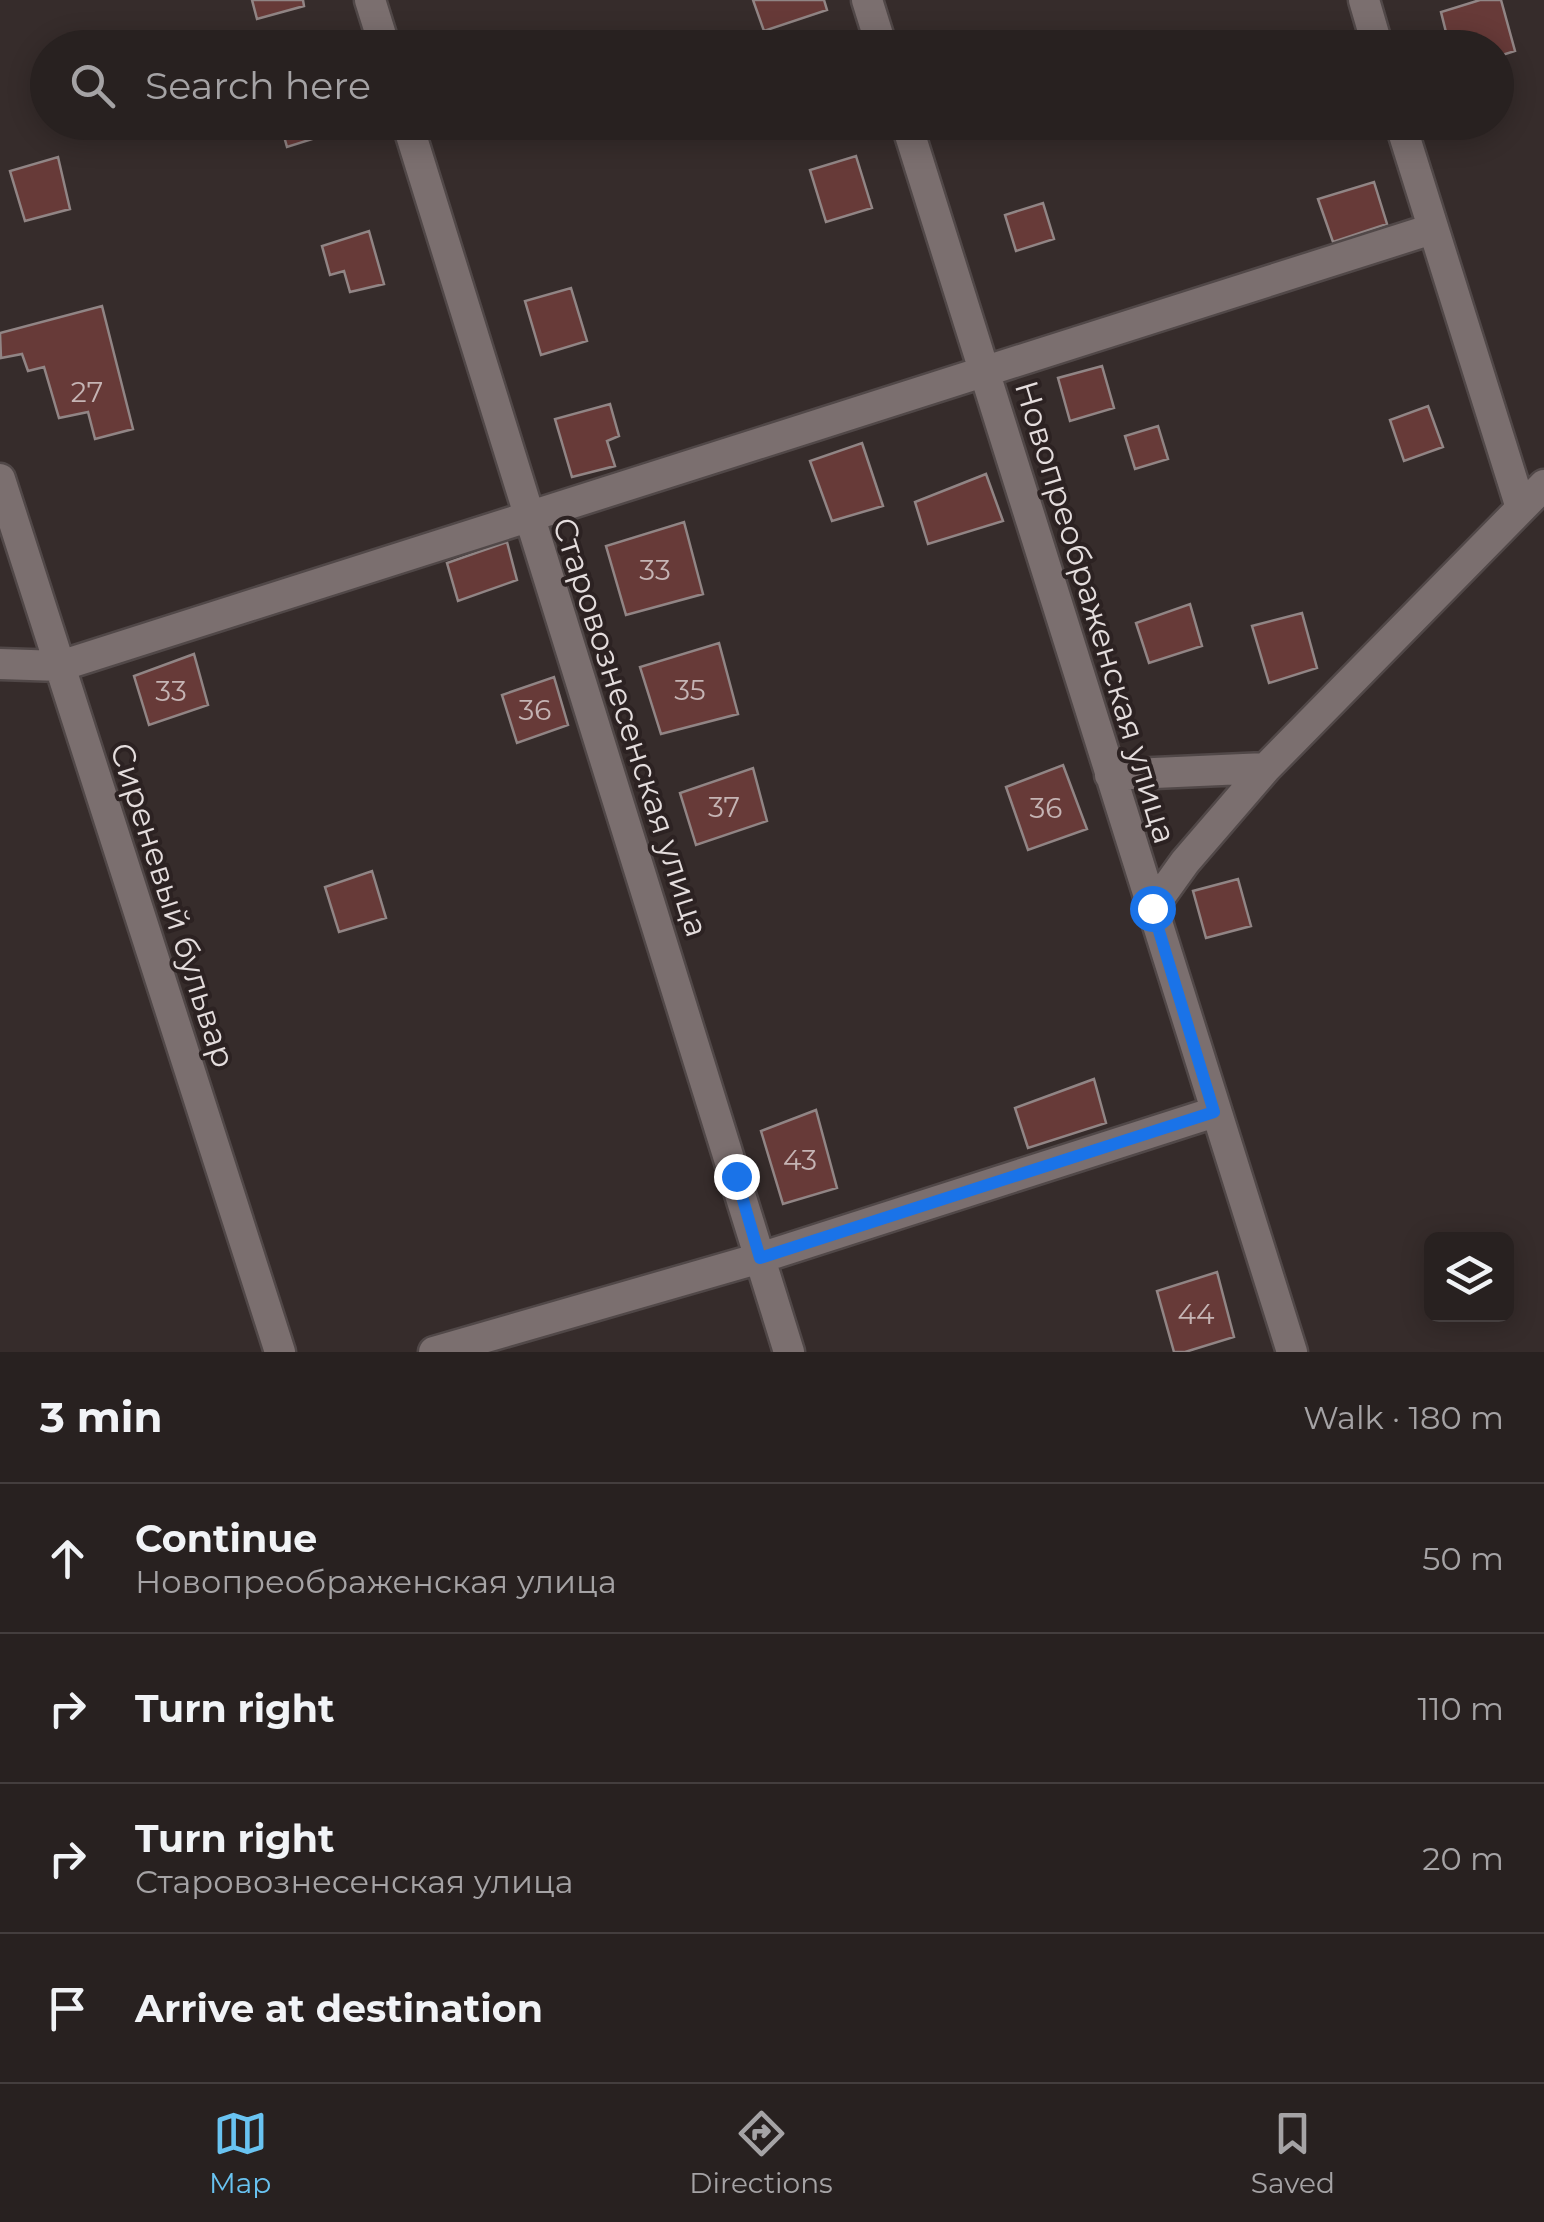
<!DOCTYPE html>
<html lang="en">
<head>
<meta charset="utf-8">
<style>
	body { margin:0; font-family:Montserrat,sans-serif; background:#302929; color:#f1f3f6 }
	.controls { position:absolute; right:30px; bottom:30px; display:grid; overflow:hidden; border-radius:15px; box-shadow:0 5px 25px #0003 }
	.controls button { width:90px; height:90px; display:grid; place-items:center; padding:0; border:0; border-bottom:2px solid #443e3e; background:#282120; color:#f1f3f6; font:50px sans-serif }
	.stop { position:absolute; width:30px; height:30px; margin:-22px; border:8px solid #1a73e8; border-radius:50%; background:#fff }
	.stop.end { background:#1a73e8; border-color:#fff; box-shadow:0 2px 10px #0008 }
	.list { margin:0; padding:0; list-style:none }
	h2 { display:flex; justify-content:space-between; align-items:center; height:130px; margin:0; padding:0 40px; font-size:42px }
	h2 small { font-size:32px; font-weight:400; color:#a5a3a5 }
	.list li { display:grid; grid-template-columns:65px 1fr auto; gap:30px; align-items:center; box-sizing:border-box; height:150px; padding:0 40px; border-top:2px solid #443e3e }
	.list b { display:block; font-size:38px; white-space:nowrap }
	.list p { margin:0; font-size:32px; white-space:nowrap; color:#a5a3a5 }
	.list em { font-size:32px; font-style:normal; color:#a5a3a5 }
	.icon { flex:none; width:55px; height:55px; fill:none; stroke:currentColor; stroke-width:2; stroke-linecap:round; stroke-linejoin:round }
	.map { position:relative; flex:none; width:1544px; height:1352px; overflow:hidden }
	.search { position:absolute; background:#282120; box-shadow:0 5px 25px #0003; left:30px; right:30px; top:30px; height:110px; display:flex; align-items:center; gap:25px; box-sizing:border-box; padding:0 35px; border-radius:55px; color:#a5a3a5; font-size:38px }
	.sheet { height:730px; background:#282120 }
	nav { display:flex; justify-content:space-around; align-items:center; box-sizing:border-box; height:140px; border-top:2px solid #443e3e; background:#282120; font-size:28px; color:#a5a3a5 }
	nav a { display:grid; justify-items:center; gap:5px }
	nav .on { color:#69c3f1 }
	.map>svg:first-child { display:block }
	.building { fill:#673a38; stroke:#918585; stroke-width:2.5 }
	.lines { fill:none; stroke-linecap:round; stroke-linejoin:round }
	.minor-casing { stroke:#514848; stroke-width:35 }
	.minor { stroke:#7b6f6f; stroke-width:30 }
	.route { stroke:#1a73e8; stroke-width:12 }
	.labels { text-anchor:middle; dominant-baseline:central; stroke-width:8; stroke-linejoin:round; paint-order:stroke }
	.number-label { font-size:28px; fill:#c5b4b4 }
	.street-label { font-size:32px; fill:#e4dddd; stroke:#2c2222 }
</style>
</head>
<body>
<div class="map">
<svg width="1544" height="1352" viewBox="0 0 1544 1352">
	<rect width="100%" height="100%" fill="#362c2b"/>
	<!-- building -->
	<path class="building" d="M252,0H303L304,6L257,19Z
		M753,0H824L827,10L764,31Z
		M1480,0H1501L1515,51L1496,57V48H1450L1441,12Z
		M280,122H335L338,131L287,147Z
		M856,156L872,208L826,222L810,170Z
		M58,157L70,209L25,221L10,171Z
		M1374,182L1387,224L1333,242L1318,199Z
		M1043,203L1054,239L1016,251L1005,215Z
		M369,231L384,284L350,292L344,271L330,275L322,246Z
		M571,288L587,341L541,355L525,301Z
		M102,306L133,429L95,439L88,412L59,418L44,367L28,371L22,354L1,358L0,333Z
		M1102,366L1114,408L1070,421L1058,378Z
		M610,404L619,436L607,441L615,466L572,477L555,419Z
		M1428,406L1443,447L1404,461L1390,420Z
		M1158,426L1168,459L1135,469L1125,436Z
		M862,443L883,506L832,521L810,461Z
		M986,474L1003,521L928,544L915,502Z
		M684,522L703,594L626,615L606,546Z
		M507,542L517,580L458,601L447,563Z
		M1190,604L1202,646L1149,663L1136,623Z
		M1302,613L1317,668L1269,683L1252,626Z
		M719,643L738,714L661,734L640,667Z
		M194,654L208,705L149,725L134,676Z
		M554,677L568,725L517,743L502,695Z
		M1063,765L1087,829L1028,850L1006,787Z
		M753,768L767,821L696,845L680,793Z
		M372,871L386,918L339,932L325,887Z
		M1238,879L1251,926L1206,938L1193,891Z
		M1094,1079L1106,1123L1028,1148L1015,1108Z
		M816,1110L837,1188L783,1204L761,1131Z
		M1217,1272L1234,1337L1185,1352H1174L1157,1291Z"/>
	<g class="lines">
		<defs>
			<path id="minor" d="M370,0L385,48
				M867,0L882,48
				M1364,0L1378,48
				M407,122C532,533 663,942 789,1352
				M906,122L1292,1352
				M1400,122L1521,508
				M0,479L280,1352
				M0,664L60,666L1432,229
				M1110,775L1266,768
				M1152,908L1185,862L1266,768L1544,485
				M434,1352L760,1258L1215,1112"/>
		</defs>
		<!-- minor casing -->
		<use href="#minor" class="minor-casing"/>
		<!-- minor -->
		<use href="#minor" class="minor"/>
	</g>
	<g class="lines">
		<!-- route -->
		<path class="route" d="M736,1176L760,1258L1214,1112L1152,908"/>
	</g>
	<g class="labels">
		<!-- number labels -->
		<g class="number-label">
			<text x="87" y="392">27</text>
			<text x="655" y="570">33</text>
			<text x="690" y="690">35</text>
			<text x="171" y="691">33</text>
			<text x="535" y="710">36</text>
			<text x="724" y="807">37</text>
			<text x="1046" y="808">36</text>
			<text x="800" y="1160">43</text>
			<text x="1196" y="1314">44</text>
		</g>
		<!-- street labels -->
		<g class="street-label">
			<text transform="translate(1096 612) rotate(73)">Новопреображенская улица</text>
			<text transform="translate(631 727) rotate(72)">Старовознесенская улица</text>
			<text transform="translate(173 905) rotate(72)">Сиреневый бульвар</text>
		</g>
	</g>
</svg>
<div class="controls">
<button><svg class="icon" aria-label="layers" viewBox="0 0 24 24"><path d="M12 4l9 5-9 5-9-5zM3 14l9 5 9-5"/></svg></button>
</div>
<div class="stop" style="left:1152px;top:908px"></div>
<div class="stop end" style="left:736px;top:1176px"></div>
<div class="search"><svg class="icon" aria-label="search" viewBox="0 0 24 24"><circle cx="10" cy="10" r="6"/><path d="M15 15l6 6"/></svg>Search here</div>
</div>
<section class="sheet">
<h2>3 min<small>Walk · 180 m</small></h2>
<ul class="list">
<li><svg class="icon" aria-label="ahead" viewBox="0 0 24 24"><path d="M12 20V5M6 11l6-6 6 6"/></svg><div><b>Continue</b><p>Новопреображенская улица</p></div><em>50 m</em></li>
<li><svg class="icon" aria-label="right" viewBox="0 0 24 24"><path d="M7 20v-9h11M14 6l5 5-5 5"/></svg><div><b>Turn right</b></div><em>110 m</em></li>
<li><svg class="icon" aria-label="right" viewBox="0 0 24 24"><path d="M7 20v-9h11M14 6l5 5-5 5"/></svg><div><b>Turn right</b><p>Старовознесенская улица</p></div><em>20 m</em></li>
<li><svg class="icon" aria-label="arrive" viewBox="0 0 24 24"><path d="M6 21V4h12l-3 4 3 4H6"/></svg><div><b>Arrive at destination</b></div></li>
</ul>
</section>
<nav>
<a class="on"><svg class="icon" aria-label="map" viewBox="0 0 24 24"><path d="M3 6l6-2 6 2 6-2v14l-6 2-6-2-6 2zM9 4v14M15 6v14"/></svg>Map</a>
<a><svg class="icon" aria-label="directions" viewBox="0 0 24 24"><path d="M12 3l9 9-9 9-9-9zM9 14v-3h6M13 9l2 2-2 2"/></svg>Directions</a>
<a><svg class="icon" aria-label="saved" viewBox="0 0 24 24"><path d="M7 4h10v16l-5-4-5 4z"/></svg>Saved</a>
</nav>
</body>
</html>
